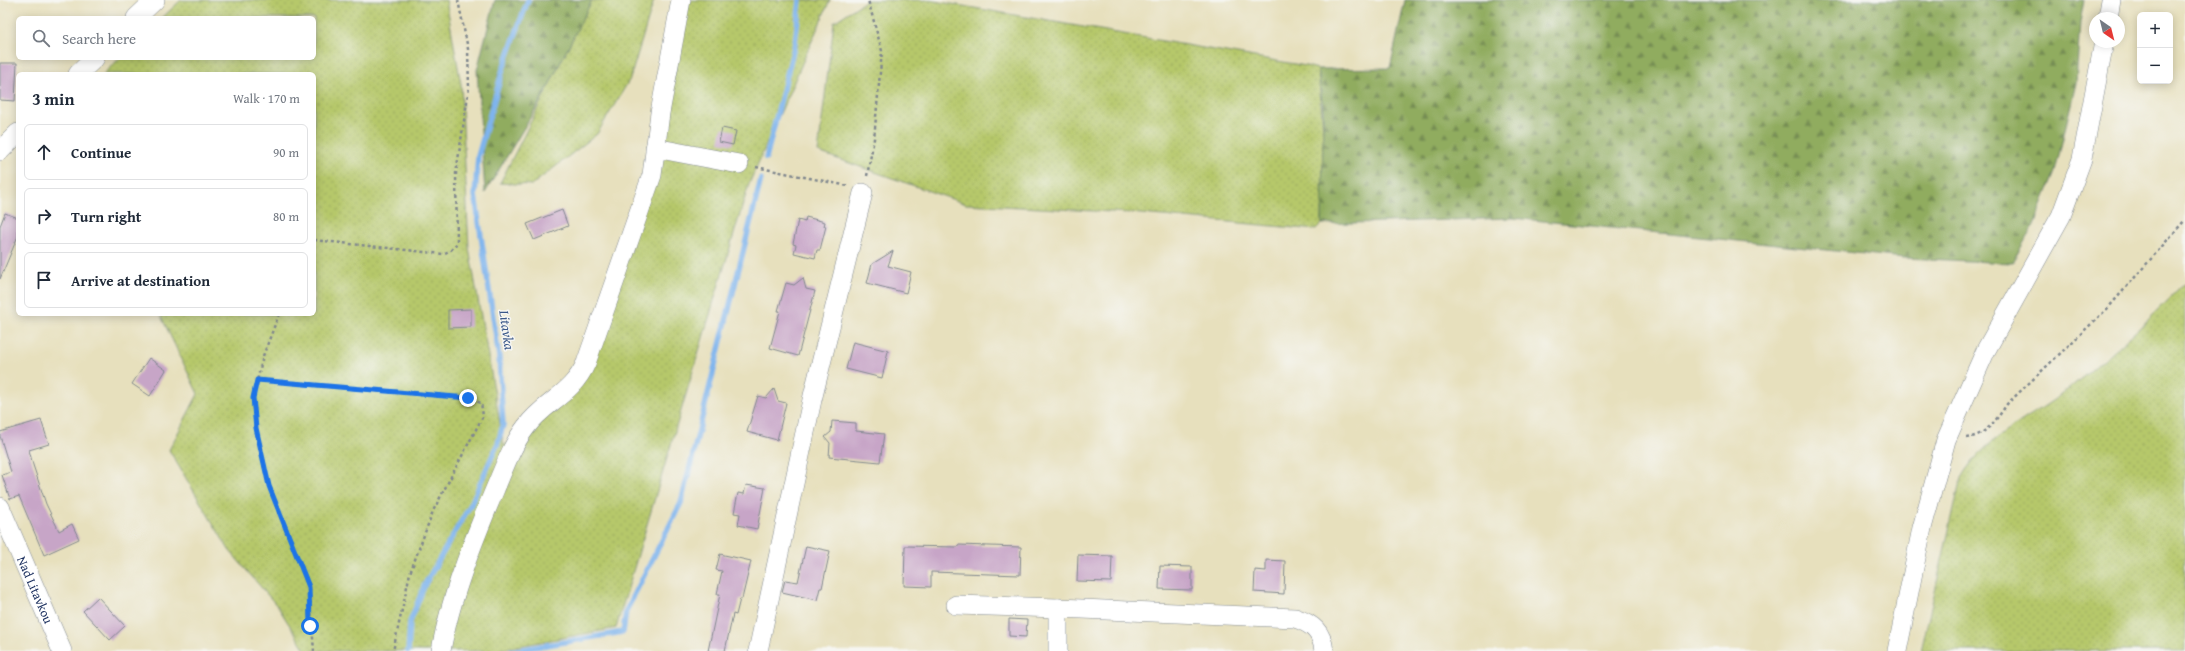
<!DOCTYPE html>
<html lang="en">
<head>
<meta charset="utf-8">
<style>
	body { margin:0; font-family:"Gentium Book Plus",serif; background:#f2f2f3; color:#1f2937 }
	.controls { position:absolute; right:12px; top:12px; display:grid; overflow:hidden; border-radius:6px; box-shadow:0 2px 10px #0003 }
	.controls button { width:36px; height:36px; display:grid; place-items:center; padding:0; border:0; border-bottom:1px solid #e0e1e3; background:#fff; color:#1f2937; font:20px sans-serif }
	.compass { position:absolute; left:2089px; top:12px; width:36px; height:36px; border-radius:50%; background:#fff; box-shadow:0 2px 10px #0003; rotate:145deg }
	.stop { position:absolute; width:12px; height:12px; margin:-9px; border:3px solid #1a73e8; border-radius:50%; background:#fff }
	.stop.end { background:#1a73e8; border-color:#fff; box-shadow:0 1px 4px #0008 }
	.list { margin:0; padding:0; list-style:none }
	h2 { display:flex; justify-content:space-between; align-items:center; height:52px; margin:0; padding:0 16px; font-size:17px }
	h2 small { font-size:13px; font-weight:400; color:#747a83 }
	.list li { display:grid; grid-template-columns:26px 1fr auto; gap:12px; align-items:center; box-sizing:border-box; height:56px; margin:0 8px 8px; padding:0 8px; border:1px solid #e0e1e3; border-radius:6px }
	.list b { display:block; font-size:15px; white-space:nowrap }
	.list em { font-size:13px; font-style:normal; color:#747a83 }
	.icon { flex:none; width:22px; height:22px; fill:none; stroke:currentColor; stroke-width:2; stroke-linecap:round; stroke-linejoin:round }
	.map { position:relative; flex:none; width:2185px; height:651px; overflow:hidden }
	.search { position:absolute; background:#fff; box-shadow:0 2px 10px #0003; left:16px; top:16px; width:300px; height:44px; display:flex; align-items:center; gap:10px; box-sizing:border-box; padding:0 14px; border-radius:6px; color:#747a83; font-size:15px }
	.panel { position:absolute; background:#fff; box-shadow:0 2px 10px #0003; left:16px; top:72px; width:300px; height:244px; border-radius:6px }
	.map>svg:first-child { display:block }
	.grass { fill:url(#grass-dots); stroke:#687c64 }
	.forest { fill:url(#forest-firs); stroke:#566e5e }
	.lines { fill:none; stroke-linecap:round; stroke-linejoin:round }
	.stream { stroke:#7eb4ed; stroke-width:5.5 }
	.building { fill:#c7a5c7 }
	.minor-casing { stroke:#81888e; stroke-width:20 }
	.path { stroke:#81888e; stroke-width:2.5; stroke-dasharray:3 3; stroke-linecap:butt }
	.minor { stroke:#fff; stroke-width:19 }
	.route { stroke:#1a73e8; stroke-width:5 }
	.labels { text-anchor:middle; dominant-baseline:central; stroke-width:3; stroke-linejoin:round; paint-order:stroke }
	.street-label { font-size:13px; fill:#1b2f5e; stroke:#f6f6f2 }
	.water-label { font-size:14px; font-style:italic; fill:#395789; stroke:#f6f6f2 }
</style>
</head>
<body>
<div class="map">
<svg width="2185" height="651" viewBox="0 0 2185 651">
	<defs>
		<pattern id="grass-dots" width="8" height="8" patternUnits="userSpaceOnUse"><rect width="8" height="8" fill="#b6c86b"/><path d="M2 2h.1M6 6h.1" fill="none" stroke="#9cac5f" stroke-width="1.8" stroke-linecap="round"/></pattern>
		<pattern id="forest-firs" width="22" height="20" patternUnits="userSpaceOnUse"><rect width="22" height="20" fill="#90ac5f"/><path d="M5 1l3.5 6h-7zM16 11l3.5 6h-7z" fill="#758c52"/></pattern>
	</defs>
	<rect width="100%" height="100%" fill="#f6f6f2"/>
	<filter id="ink" filterUnits="userSpaceOnUse"><feTurbulence type="fractalNoise" baseFrequency=".025" numOctaves="2"/><feDisplacementMap in="SourceGraphic" scale="8" xChannelSelector="R" yChannelSelector="G"/><feConvolveMatrix kernelMatrix="1 2 1 2 8 2 1 2 1" color-interpolation-filters="sRGB"/></filter>
	<filter id="wash" filterUnits="userSpaceOnUse"><feTurbulence type="fractalNoise" baseFrequency=".012" numOctaves="4" result="noise"/><feDisplacementMap in="SourceGraphic" scale="16" xChannelSelector="R" yChannelSelector="G"/><feGaussianBlur stdDeviation="0.9" result="paint"/><feColorMatrix in="noise" values="0 0 0 0 0 0 0 0 0 0 0 0 0 0 0 0 0 1.4 0 .05"/><feComposite in="paint" operator="in"/></filter>
	<g filter="url(#wash)">
		<rect width="100%" height="100%" fill="#e7e0bd"/>
		<!-- grass -->
		<path class="grass" d="M181,0H446L461,84L469,248L504,446L581,383L655,175L688,0H830L749,184L616,628L492,651H306L278,607L229,550L169,450L198,394L160,314H314V74H103L120,58H314V18H162Z
			M592,0H654L630,79L597,134L532,185L500,183Z
			M867,0H929L1306,66L1318,69L1324,141L1322,224L1316,230L1130,213L966,204L818,152L834,22Z
			M2185,283V651H1921L1961,478C1985,435 2035,417 2072,386C2111,354 2150,320 2185,283Z"/>
		<!-- forest -->
		<path class="forest" d="M495,0H592L545,93L485,193L477,70Z
			M1405,0H2084L2080,23L2076,83L2055,172L2034,225L2012,263L1904,258L1513,218L1322,224L1323,110L1318,69L1390,68Z"/>
		<g class="lines">
			<!-- stream -->
			<path class="stream" d="M766,158L795,43L800,0
				M408,651L410,622L425,584L471,504L498,443L503,425L499,357L475,195L478,156L503,69L528,0
				M512,651L623,632L626,611L681,503L761,179"/>
		</g>
		<g id="blocks">
			<!-- building -->
			<path class="building" d="M0,63H17L15,101L0,100Z
				M722,128L736,131L733,145L719,142Z
				M562,210L568,226L534,240L527,224Z
				M5,213L18,218V236L0,279V226Z
				M806,217L825,222L824,226H826L820,250H817L815,258L794,253L796,245L793,244L798,220L805,222Z
				M893,251L888,266L911,272L906,293L867,283L872,264Z
				M803,278L806,289L815,291L798,356L770,348L780,311H778L786,283L794,285Z
				M471,309V327L448,328V310Z
				M853,342L888,351L882,378L846,369Z
				M149,358L166,370L150,396L132,384Z
				M774,389L778,401L786,403L777,440L747,432L758,396L766,398Z
				M41,420L49,444L29,450L33,465L46,504L59,531L72,524L79,539L44,555L19,496L10,499L2,475L11,472L0,436V432Z
				M832,421L856,423V431L884,434L880,462L829,457L830,443L825,437L831,432Z
				M746,485L765,488L757,529L738,525L740,514L734,513L738,493L744,494Z
				M958,545L1021,547L1020,575L931,572V587L904,586L905,546L958,547Z
				M806,546L830,551L822,588H820L817,600L782,592L785,580L798,582Z
				M720,554L751,561L742,599H740L736,615L733,614L725,651H708L720,594H717L722,571L716,570Z
				M1078,555L1112,556L1111,582L1077,581Z
				M1266,560L1285,561L1284,594L1254,592L1255,570L1266,571Z
				M1160,566L1192,567V590L1159,589Z
				M98,597L125,626L110,640L83,611Z
				M1009,619L1027,620L1026,637L1009,636Z"/>
		</g>
	</g>
	<g filter="url(#ink)">
		<use href="#blocks" fill-opacity="0" stroke="#81888e" stroke-width="1"/>
		<g class="lines">
			<defs>
				<g id="minor">
					<path d="M136,18L155,0"/>
					<path d="M2108,18L2111,0"/>
					<path d="M78,74L95,58"/>
					<path d="M655,148L739,164"/>
					<path d="M0,151L18,133"/>
					<path id="s1" d="M0,507L62,651"/>
					<path d="M956,605L1058,608"/>
					<path d="M441,651C450,598 474,539 495,489C504,468 512,445 526,427C545,401 572,395 586,363L652,175L660,113L681,0"/>
					<path d="M758,651L812,400L863,193"/>
					<path d="M1058,651V608L1295,618C1313,624 1322,632 1324,651"/>
					<path d="M1897,651L1922,528L1946,440L1986,350L2061,216L2082,159L2104,42"/>
				</g>
			</defs>
			<!-- minor casing -->
			<use href="#minor" class="minor-casing"/>
			<!-- path -->
			<path class="path" d="M756,167L848,186
				M867,176L874,139L882,51L868,0
				M314,240L443,254L451,250L457,243L456,173L469,88L468,49L458,0
				M279,314L263,356L253,398L256,428L269,486L309,587L314,651
				M257,380L468,398L481,403L483,416L433,511L410,573L393,651
				M1966,438C1986,436 1997,419 2007,404L2108,308L2185,220"/>
			<!-- minor -->
			<use href="#minor" class="minor"/>
		</g>
	</g>
	<g class="lines" filter="url(#ink)">
		<!-- route -->
		<path class="route" d="M310,626L309,587L269,486L256,428L253,398L257,380L468,398"/>
	</g>
	<g class="labels">
		<!-- street labels -->
		<g class="street-label">
			<text stroke="none"><textPath href="#s1" startOffset="90">Nad Litavkou</textPath></text>
		</g>
		<!-- water labels -->
		<g class="water-label">
			<text transform="translate(507 330) rotate(82)">Litavka</text>
		</g>
	</g>
</svg>
<div class="controls">
<button>+</button>
<button>−</button>
</div>
<svg class="compass" viewBox="-18 -18 36 36"><path d="M0-13l5 13h-10z" fill="#e53935"/><path d="M0 13l5-13h-10z" fill="#747a83"/></svg>
<div class="stop" style="left:310px;top:626px"></div>
<div class="stop end" style="left:468px;top:398px"></div>
<div class="search"><svg class="icon" aria-label="search" viewBox="0 0 24 24"><circle cx="10" cy="10" r="6"/><path d="M15 15l6 6"/></svg>Search here</div>
<section class="panel">
<h2>3 min<small>Walk · 170 m</small></h2>
<ul class="list">
<li><svg class="icon" aria-label="ahead" viewBox="0 0 24 24"><path d="M12 20V5M6 11l6-6 6 6"/></svg><div><b>Continue</b></div><em>90 m</em></li>
<li><svg class="icon" aria-label="right" viewBox="0 0 24 24"><path d="M7 20v-9h11M14 6l5 5-5 5"/></svg><div><b>Turn right</b></div><em>80 m</em></li>
<li><svg class="icon" aria-label="arrive" viewBox="0 0 24 24"><path d="M6 21V4h12l-3 4 3 4H6"/></svg><div><b>Arrive at destination</b></div></li>
</ul>
</section>
</div>
</body>
</html>
